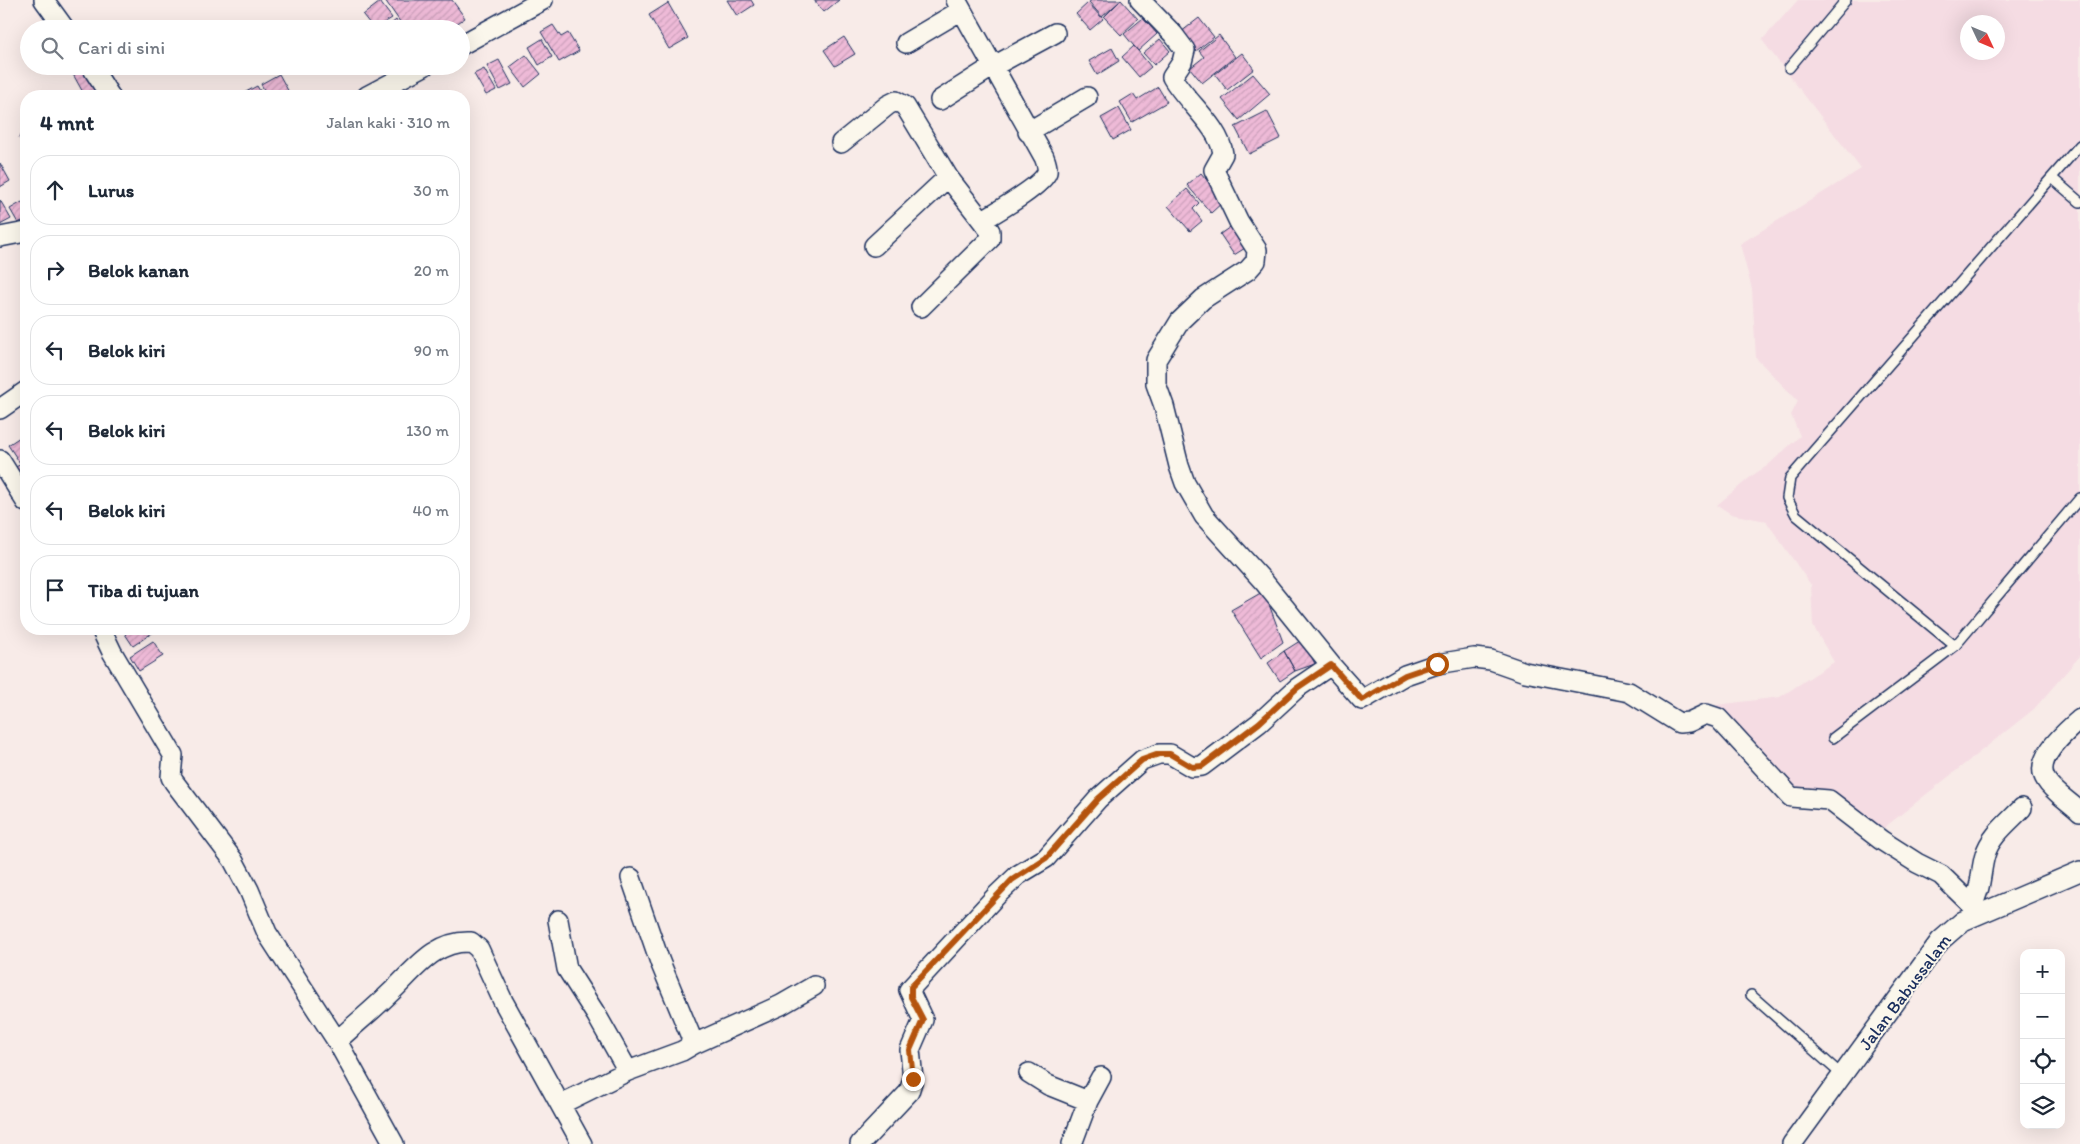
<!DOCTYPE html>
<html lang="id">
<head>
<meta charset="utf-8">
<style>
	body { margin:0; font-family:Itim,sans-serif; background:#f2f2f3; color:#1f2937 }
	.controls { position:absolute; right:15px; bottom:15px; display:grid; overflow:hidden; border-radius:10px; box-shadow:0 5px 20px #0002 }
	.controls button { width:45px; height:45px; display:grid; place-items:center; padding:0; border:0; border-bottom:1px solid #e0e1e3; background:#fff; color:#1f2937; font:25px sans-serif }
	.compass { position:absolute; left:1960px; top:15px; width:45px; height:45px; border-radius:50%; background:#fff; box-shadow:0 5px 20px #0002; rotate:134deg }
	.stop { position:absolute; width:15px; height:15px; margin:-11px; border:4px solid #b45309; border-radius:50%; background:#fff }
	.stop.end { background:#b45309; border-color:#fff; box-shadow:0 1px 5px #0008 }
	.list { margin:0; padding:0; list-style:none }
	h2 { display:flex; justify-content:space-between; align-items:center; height:65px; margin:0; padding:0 20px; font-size:21px }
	h2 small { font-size:16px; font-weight:400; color:#747a83 }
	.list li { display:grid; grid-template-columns:32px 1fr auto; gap:15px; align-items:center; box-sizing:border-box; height:70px; margin:0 10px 10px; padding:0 10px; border:1px solid #e0e1e3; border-radius:20px }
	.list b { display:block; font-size:19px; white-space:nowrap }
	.list em { font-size:16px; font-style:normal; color:#747a83 }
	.icon { flex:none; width:28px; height:28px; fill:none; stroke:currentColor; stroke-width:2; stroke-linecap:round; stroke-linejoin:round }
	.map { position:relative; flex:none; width:2080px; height:1144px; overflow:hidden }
	.search { position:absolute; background:#fff; box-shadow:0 5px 20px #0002; left:20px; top:20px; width:450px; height:55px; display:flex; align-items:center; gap:12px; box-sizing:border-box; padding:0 18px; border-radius:28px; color:#747a83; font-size:19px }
	.panel { position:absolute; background:#fff; box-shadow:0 5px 20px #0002; left:20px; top:90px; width:450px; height:545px; border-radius:20px }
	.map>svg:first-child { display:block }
	.built { fill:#f5dce3; fill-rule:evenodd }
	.building { fill:url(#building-hatch); stroke:#1b2f5e }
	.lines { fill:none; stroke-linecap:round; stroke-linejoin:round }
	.lane-casing { stroke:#1b2f5e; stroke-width:12 }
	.street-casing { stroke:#1b2f5e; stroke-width:22 }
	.lane { stroke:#fbf7ec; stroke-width:9 }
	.street { stroke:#fbf7ec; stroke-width:19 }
	.route { stroke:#b45309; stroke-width:6 }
	.labels { text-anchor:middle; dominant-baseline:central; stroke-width:4; stroke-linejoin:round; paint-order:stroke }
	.street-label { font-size:18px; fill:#1b2f5e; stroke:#fbf7ec }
</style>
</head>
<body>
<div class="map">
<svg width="2080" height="1144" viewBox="0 0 2080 1144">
	<defs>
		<pattern id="building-hatch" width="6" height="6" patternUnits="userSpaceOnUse" patternTransform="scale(1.25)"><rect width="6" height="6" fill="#eebad7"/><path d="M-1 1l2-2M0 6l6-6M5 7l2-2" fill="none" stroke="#cca0bb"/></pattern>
	</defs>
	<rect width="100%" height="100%" fill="#f8ebe8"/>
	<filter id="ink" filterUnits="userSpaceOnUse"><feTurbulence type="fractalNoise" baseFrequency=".02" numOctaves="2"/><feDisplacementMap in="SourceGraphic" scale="10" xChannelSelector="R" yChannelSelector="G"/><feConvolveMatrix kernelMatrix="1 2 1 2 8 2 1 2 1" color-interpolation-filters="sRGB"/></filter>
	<g filter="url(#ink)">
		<!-- built -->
		<path class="built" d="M1798,0H2080V656L2034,709L1880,831L1850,803L1823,792H1797L1716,705L1780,697L1834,662L1813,626L1811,585L1766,521L1731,514L1717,505L1753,475L1767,466L1800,436L1791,415L1798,401L1756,358L1752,289L1740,244L1861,169L1762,40ZM1968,22H1998V52H1968Z"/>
		<!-- building -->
		<path class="building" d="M385,0H452L465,18L449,29H405Z
			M727,0H751L754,5L737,16Z
			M814,0H839L824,12Z
			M1092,0H1121L1102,17L1089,2Z
			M1121,0L1138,19L1121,35L1104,17Z
			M380,2L392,18L374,29L363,15Z
			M668,3L688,38L669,49L649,15Z
			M1088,3L1103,19L1090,30L1076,14Z
			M1143,18L1157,34L1138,51L1124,34Z
			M1199,18L1214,37L1196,51L1181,32Z
			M396,20L402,29H385Z
			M553,25L561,37L568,33L579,51L559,62L541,32Z
			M1219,35L1235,57L1202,83L1190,68L1204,57L1199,51Z
			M844,37L855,54L835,66L824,50Z
			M542,39L552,57L539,65L529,47Z
			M1160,39L1170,51L1154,65L1143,53Z
			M1134,46L1151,67L1139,77L1122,57Z
			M1112,48L1119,61L1097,75L1089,61Z
			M1242,53L1254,69L1227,90L1215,74Z
			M526,55L541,74L525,87L510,67Z
			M499,60L512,84L500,90L487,66Z
			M87,66L104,96H85L69,67Z
			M484,69L496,90L486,95L474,74Z
			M279,74L291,96H267L261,84Z
			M1253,74L1270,94L1239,120L1222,99Z
			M257,86L263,96H246L244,93Z
			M1158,87L1167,102L1132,122L1120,102L1133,94L1137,100Z
			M1119,108L1131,130L1113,140L1101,118Z
			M1267,111L1281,138L1249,154L1235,127Z
			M26,133V150L19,137Z
			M0,163L10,181L0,187Z
			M1201,173L1224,201L1211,213L1187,185Z
			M1187,189L1199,203L1193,209L1202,221L1190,231L1168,206Z
			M0,200L11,219L0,225Z
			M22,202L26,210V219L18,223L10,209Z
			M1236,223L1250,245L1234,255L1220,234Z
			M26,433V459L20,463L8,445Z
			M26,461V479L25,480L16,467Z
			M1264,591L1283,642L1261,658L1231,610Z
			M133,629H154L155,631L133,646L125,634Z
			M1303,639L1315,664L1295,671L1284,651Z
			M153,641L163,656L139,671L130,656Z
			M1284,651L1295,671L1280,681L1268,663Z"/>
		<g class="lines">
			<defs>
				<path id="lane" d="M1789,68L1846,0
					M2052,178L2080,202
					M1955,646L1796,515L1787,498L1790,478L2080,145
					M1833,738L1955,646L2080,498
					M1751,995L1842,1075"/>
				<path id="street" d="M44,0L65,29
					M956,0L1044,157C1046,162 1048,167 1047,172C1043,185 996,212 983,220
					M1140,0L1173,34L1185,50L1182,62L1172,77C1186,102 1220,127 1223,154L1214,170L1239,222L1257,250L1256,261L1248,270L1203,299L1180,321L1156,360V384L1164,406L1179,466L1185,483L1204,516L1264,582L1331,665
					M906,43L960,11
					M461,45L543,0
					M91,66L110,96
					M367,96L424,66
					M940,100L992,67L1055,33
					M1028,132L1087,97
					M841,143L888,105L896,101L905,106L948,177L990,231V239L921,307
					M0,237L26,232
					M874,246L948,177
					M0,409L26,391
					M0,460L26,502
					M101,629L112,652L173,755L171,777L174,782L233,860L249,890L267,933L337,1041L394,1144
					M2080,719C2067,731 2032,759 2046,780C2053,792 2070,802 2080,812
					M1972,904C1982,889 1980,872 1985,855C1990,836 2010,821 2022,808
					M558,920L567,969L597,1016L628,1071
					M337,1041C354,1025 373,1010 389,994C414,971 434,940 471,942L479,949L503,1001L582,1144
					M694,1044L781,1005L814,986
					M1029,1073L1048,1085L1088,1101
					M561,1104L628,1071L682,1051L694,1044L660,962L631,878
					M860,1144L909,1092L913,1079L910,1050L923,1020L909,990L997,895L1018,875L1046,858L1098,799L1142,760L1159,754H1170L1192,767L1202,766L1259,723L1297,688L1331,665L1362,700L1405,675L1437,664L1474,658L1491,660L1525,672L1629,692L1679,723L1689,722L1706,714L1718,718L1791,797L1829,800L1881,840L1917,863L1941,875L1980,913
					M1072,1144L1088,1101L1101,1077
					M1792,1144L1940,941L1963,921L2080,871"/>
			</defs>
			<!-- lane casing -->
			<use href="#lane" class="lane-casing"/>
			<!-- street casing -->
			<use href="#street" class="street-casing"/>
			<!-- lane -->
			<use href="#lane" class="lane"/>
			<!-- street -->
			<use href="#street" class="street"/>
		</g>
	</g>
	<g class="lines" filter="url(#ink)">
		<!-- route -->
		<path class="route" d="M913,1079L910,1050L923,1020L911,997V987L1012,880L1046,858L1098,799L1142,760L1159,754H1170L1192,767L1202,766L1259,723L1297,688L1331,665L1362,700L1405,675L1437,664"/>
	</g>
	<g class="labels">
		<!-- street labels -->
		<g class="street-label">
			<text transform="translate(1905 992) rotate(-53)">Jalan Babussalam</text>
		</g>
	</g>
</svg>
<div class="controls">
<button>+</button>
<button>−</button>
<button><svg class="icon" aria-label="locate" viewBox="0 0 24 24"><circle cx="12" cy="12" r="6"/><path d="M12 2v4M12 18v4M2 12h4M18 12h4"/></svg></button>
<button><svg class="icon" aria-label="layers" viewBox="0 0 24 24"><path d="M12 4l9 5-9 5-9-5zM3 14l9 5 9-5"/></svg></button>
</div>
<svg class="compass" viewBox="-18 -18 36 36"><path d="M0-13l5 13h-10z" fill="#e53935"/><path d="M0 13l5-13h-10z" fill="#747a83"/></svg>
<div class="stop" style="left:1437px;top:664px"></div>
<div class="stop end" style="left:913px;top:1079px"></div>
<div class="search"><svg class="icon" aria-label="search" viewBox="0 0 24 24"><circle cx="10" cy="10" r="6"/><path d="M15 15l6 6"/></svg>Cari di sini</div>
<section class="panel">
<h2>4 mnt<small>Jalan kaki · 310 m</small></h2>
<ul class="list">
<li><svg class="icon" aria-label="ahead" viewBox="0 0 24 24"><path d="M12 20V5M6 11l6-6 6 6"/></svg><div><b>Lurus</b></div><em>30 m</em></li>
<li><svg class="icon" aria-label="right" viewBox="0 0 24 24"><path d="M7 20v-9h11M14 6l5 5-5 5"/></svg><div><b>Belok kanan</b></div><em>20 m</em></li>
<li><svg class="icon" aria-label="left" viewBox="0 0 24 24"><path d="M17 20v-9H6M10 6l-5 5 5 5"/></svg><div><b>Belok kiri</b></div><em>90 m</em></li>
<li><svg class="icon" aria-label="left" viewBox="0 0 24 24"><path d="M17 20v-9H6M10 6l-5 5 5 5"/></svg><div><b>Belok kiri</b></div><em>130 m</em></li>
<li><svg class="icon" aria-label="left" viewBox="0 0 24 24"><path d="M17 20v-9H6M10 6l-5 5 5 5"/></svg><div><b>Belok kiri</b></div><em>40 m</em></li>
<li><svg class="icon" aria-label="arrive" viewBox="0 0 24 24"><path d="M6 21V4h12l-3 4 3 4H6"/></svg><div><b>Tiba di tujuan</b></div></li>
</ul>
</section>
</div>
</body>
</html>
